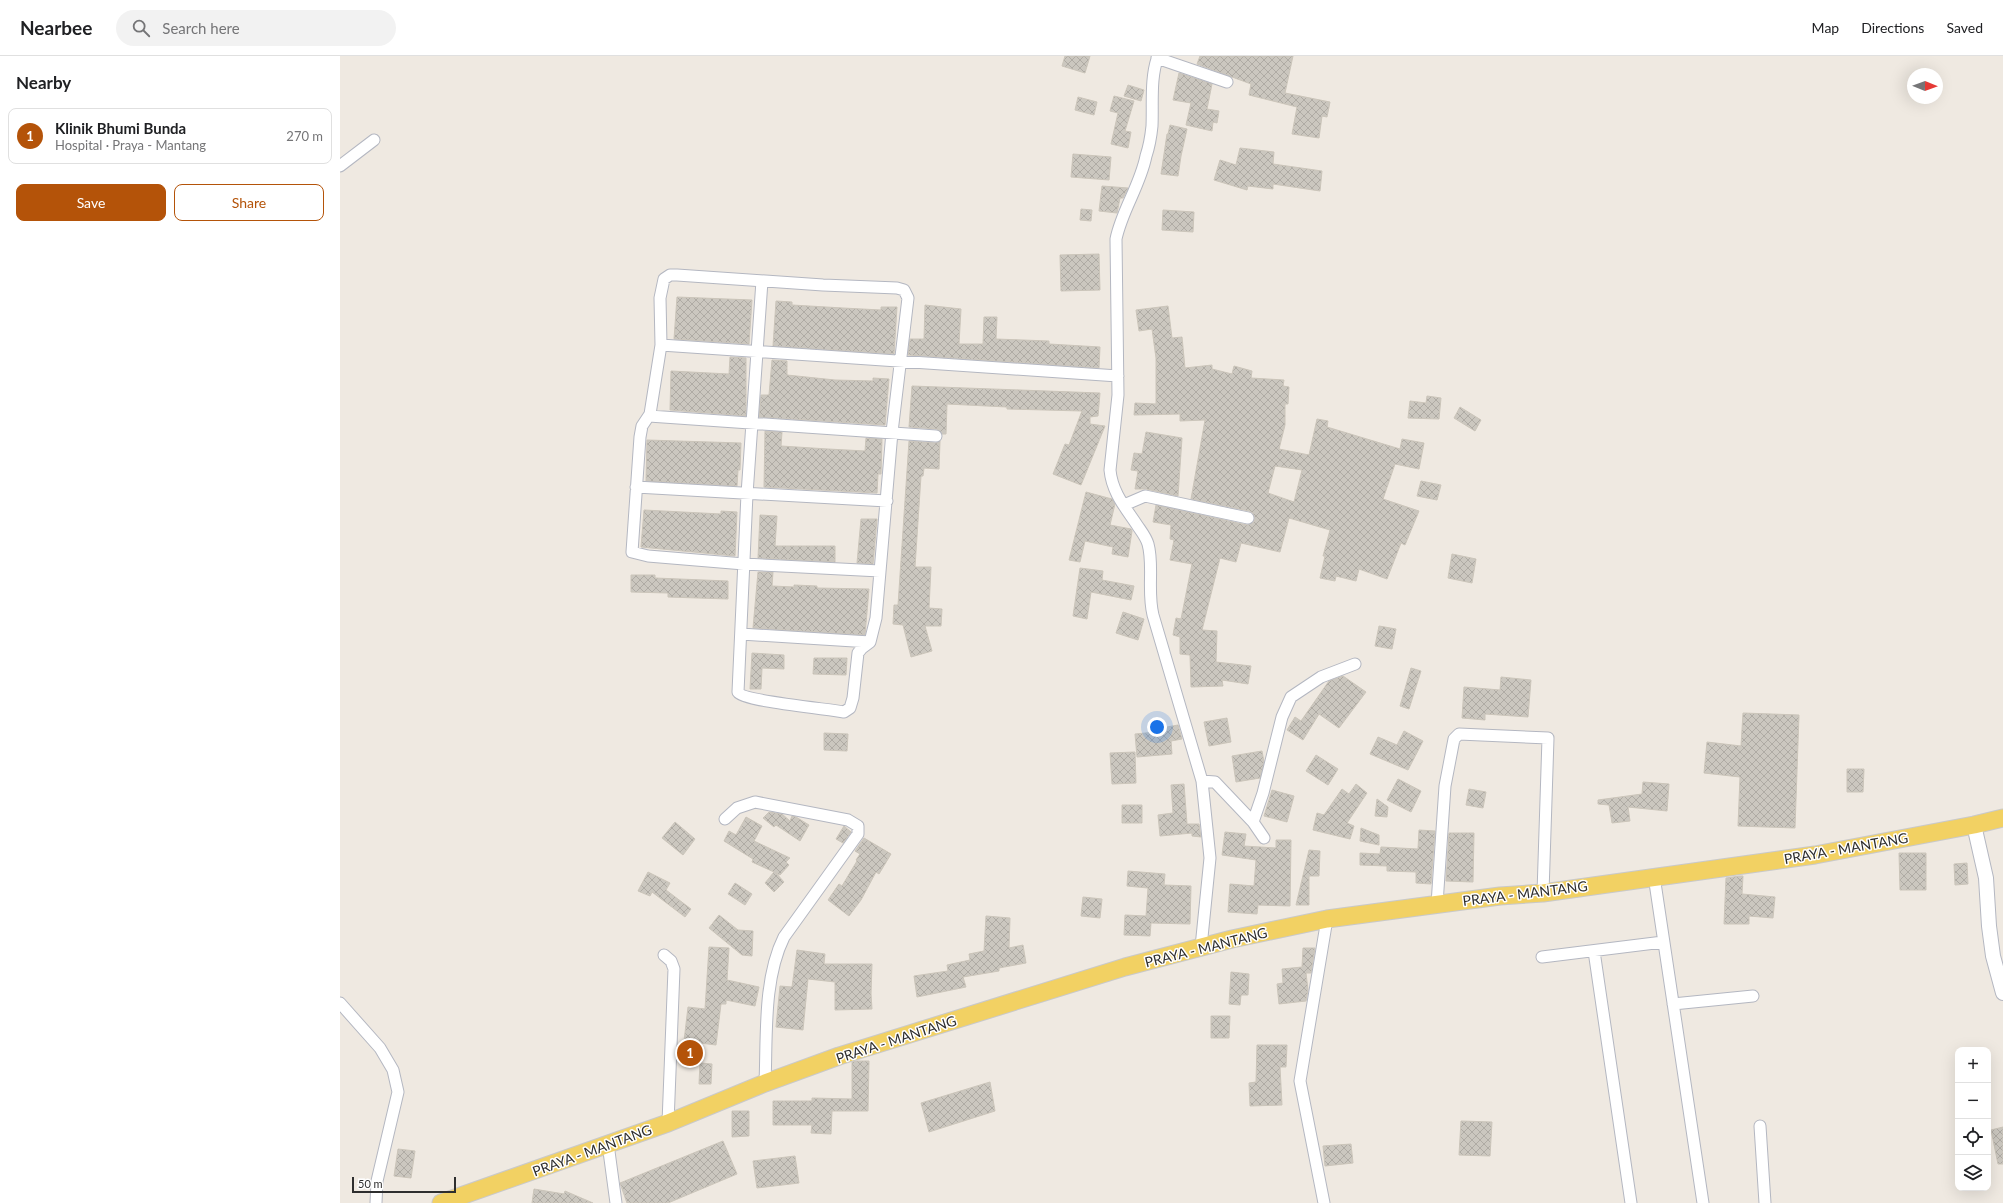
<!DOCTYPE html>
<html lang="en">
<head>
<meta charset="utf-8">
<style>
	body { margin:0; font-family:Lato,sans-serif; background:#f2f2f2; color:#202124 }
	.controls { position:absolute; right:12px; bottom:12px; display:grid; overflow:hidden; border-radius:8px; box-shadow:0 4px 16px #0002 }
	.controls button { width:36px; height:36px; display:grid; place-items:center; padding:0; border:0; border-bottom:1px solid #e0e0e0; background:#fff; color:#202124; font:20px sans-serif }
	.compass { position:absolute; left:1567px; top:12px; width:36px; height:36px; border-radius:50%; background:#fff; box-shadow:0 4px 16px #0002; rotate:91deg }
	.scale { position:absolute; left:12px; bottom:10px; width:104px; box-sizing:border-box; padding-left:4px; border:2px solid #2e2e2e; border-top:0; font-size:11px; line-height:14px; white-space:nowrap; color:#2e2e2e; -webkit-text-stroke:3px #fff; paint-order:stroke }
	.you { position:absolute; left:817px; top:671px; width:14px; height:14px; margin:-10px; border:3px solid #fff; border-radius:50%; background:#1a73e8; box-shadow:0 0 0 6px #1a73e833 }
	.badge { display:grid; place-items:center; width:26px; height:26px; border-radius:50%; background:#b45309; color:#fff; font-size:13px; font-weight:700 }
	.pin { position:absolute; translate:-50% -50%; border:2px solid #fff; box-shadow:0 1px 4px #0006 }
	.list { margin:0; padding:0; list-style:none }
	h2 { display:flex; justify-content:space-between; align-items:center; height:52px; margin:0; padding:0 16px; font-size:17px }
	h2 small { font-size:13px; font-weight:400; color:#757577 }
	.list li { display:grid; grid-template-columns:26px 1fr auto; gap:12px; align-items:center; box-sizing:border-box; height:56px; margin:0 8px 8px; padding:0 8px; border:1px solid #e0e0e0; border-radius:8px }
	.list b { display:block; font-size:15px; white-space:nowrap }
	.list p { margin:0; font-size:13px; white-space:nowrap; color:#757577 }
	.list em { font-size:13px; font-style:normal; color:#757577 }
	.actions { display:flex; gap:8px; padding:12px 16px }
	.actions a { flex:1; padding:9px 0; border:1px solid #b45309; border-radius:8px; text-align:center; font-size:14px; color:#b45309 }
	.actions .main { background:#b45309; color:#fff }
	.icon { flex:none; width:22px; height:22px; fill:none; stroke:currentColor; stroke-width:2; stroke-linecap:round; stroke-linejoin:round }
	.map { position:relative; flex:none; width:1663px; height:1147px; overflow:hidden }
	header { display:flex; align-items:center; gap:24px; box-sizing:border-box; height:56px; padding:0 20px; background:#fff; border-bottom:1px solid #e0e0e0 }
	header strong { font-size:19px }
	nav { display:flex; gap:22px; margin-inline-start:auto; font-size:14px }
	.search { width:280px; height:36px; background:#f2f2f2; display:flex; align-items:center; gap:10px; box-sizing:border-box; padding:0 14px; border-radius:22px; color:#757577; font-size:15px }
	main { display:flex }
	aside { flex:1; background:#fff }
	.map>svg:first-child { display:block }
	.building { fill:url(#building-cross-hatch); stroke:#cbc5ba; fill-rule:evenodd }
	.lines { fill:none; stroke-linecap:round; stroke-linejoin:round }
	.minor-casing { stroke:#b4b7c1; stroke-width:13 }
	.tertiary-casing { stroke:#b4b7c1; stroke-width:16 }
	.primary-casing { stroke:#c9c9c9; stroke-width:19 }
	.minor { stroke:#fff; stroke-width:11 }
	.tertiary { stroke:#fff; stroke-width:14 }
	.primary { stroke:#f2d163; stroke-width:17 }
	.labels { text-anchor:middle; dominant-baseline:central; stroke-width:3; stroke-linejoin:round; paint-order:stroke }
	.street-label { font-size:14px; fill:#2e2e2e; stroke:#fff }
</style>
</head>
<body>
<header>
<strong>Nearbee</strong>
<div class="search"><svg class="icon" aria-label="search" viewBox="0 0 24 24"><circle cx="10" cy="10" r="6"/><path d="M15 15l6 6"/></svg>Search here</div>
<nav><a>Map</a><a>Directions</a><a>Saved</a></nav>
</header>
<main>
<aside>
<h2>Nearby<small></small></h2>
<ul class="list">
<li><span class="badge">1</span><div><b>Klinik Bhumi Bunda</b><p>Hospital · Praya - Mantang</p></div><em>270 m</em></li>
</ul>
<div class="actions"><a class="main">Save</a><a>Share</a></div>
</aside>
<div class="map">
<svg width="1663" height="1147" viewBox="0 0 1663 1147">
	<defs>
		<pattern id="building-cross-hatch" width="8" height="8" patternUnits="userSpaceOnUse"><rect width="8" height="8" fill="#cbc7bf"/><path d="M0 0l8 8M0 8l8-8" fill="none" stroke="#afaba4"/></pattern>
	</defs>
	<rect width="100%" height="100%" fill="#efe9e1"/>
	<!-- building -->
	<path class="building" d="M725,0H750L745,17L722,10Z
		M860,0H953L945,37L990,46L987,61L982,60L979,82L952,78L957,51L909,39L911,28L857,8Z
		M839,17L872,28L867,53L879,55L877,67L873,66L872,75L846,69L851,47L833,44Z
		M788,29L804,34L801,45L784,40Z
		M774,40L794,45L785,75L791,76L788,92L771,88L778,57L770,55Z
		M738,41L757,46L754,59L735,54Z
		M830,69L847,73L841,100L838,120L821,118L827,78H828Z
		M900,92L934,96L933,108L982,115L980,135L933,128V133L908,130L907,134L874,124L880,104L896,109Z
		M733,98L771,101L769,124L731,121Z
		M762,130L788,132L783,142H780L777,157L759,155Z
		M741,153L752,154L751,165L740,164Z
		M823,154L854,156L853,176L822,174Z
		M759,198L760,234L721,235L720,199Z
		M337,241L412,244L409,288L334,283Z
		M436,245L452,246V249L503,252L541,254V251H557L554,298L433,290Z
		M585,249L621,253L619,288H643L644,261H657L656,283L709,285V288L760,291L759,312L568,299L570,283H584Z
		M828,250L832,282L842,281L845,312L872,309V313L892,318L894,310L912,315L911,322L944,324L943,330L949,331L948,348H945V369L939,393L969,399L977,363L988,365L987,371L1060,393L1062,383L1084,387L1079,413L1055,408L1043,443L1079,455L1065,489L1061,487L1047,523L1019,513L1016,525L996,520L995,525L980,522L985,500H983L990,474L949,462L940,496L901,487L896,506L880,502L862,574L877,575L876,606L911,610L908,628L882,624L883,630L851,631L850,599L840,598V581L833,579L836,562L841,563L852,508L830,504L834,484L830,483L831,469L813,466L816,449L907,469L913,467L915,463L913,457L909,455L851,443L865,364L840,365V358L794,359L795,347L816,348V302L812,273L799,275L796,254ZM935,410L962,414L954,446L928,437Z
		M390,301L406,302V360L330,354L331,315L389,318Z
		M432,304L447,305V319L495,324L533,325V322L549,323L545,369L419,361L421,339H429Z
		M572,330L760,337L758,360L750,361V368L765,370L741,429L713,418L725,388L729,389L742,355L667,353V351L607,348L606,378H602L597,373L569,371Z
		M1087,340L1101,342L1099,363L1068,362L1070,345L1086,347Z
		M1120,351L1141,364L1135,375L1114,362Z
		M425,375L442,376L441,390L488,393L525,395L526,382L542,383L541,418H538L537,437L424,431Z
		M806,376L842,382L838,440L806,433H795L798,415L791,414L794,397L802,398Z
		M307,384L401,387L400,414H398L397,430L306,425Z
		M569,385L596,387L600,385L599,413L584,412L583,420H581L575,511H591L589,552L602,553L601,570H585L592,595L571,601L563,569L553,568L554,549H558Z
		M1081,425L1101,429L1097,444L1077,440Z
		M746,436L772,443L775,448L770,469L791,473L792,475L788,501L772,498L773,491L745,485L740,506L729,504Z
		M304,454L381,458V455L397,456L395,500L301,491Z
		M420,459L437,460L435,490H495V506L418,502Z
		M521,463H537L533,508L517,507Z
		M1112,498L1136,503L1132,527L1108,522Z
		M740,512L763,515L762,524L794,530L791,544L751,536L747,563L733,560Z
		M418,516H433L432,530L454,531V529L477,530V532L529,533L525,579L413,572Z
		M291,519H315V522L388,525V543L328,541V537L291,536Z
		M783,556L804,563L798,584L776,577Z
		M1039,570L1056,573L1052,593L1035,590Z
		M412,597L444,599V613L422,612L421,633H410Z
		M474,602H507L506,619L473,618Z
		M1071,612L1081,615L1069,653L1060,650Z
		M1003,620L1026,636L999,672L979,658L963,684L947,674L955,661L961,665L989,625Z
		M1161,621L1191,624L1188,661L1145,658V664L1122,662L1124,631L1160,634Z
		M1403,657L1459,659L1455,772L1398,770L1400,721L1364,717L1367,686L1401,690Z
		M887,662L891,686L869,690L864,666Z
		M838,669L842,683L831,685L832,698L797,701L795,678L827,675V671Z
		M1064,675L1083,685L1068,714L1030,698L1038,681L1057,689Z
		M484,677L508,678L507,695L484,694Z
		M922,695L924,706L920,722L896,726L892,700Z
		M795,696L796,727L772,728L770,697Z
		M976,699L998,713L988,729L966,715Z
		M1507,713H1524L1523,736H1507Z
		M1058,723L1081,735L1071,756L1047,744Z
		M1303,726L1329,728L1327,755L1288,751L1290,765L1272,767L1269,749L1258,748V744L1302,738Z
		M844,728L847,768H859L861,781L852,780V777L820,780L818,759L833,757L831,729Z
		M1016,728L1027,737L1007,767L1014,770L1010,783L973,774L977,757L984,759L1002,733L1009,738Z
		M1129,733L1146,736L1143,752L1126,749Z
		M932,734L954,740L947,766L924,760Z
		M1037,743L1048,751L1047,761L1035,760Z
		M782,749H802V767H782Z
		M429,756L442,758L450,765L452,760L456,761L469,769L460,785L436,769L434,771L423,762Z
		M406,761L422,770L414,785L450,802L446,806L449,809L440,819L436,817L444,826L434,836L425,827L434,816L412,806L413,803L384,785L389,775L396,779Z
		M335,766L355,783L343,799L322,782Z
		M504,770L511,776L503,787L496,783Z
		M1021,772L1039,779V789L1020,785Z
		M1079,774L1095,775L1091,828L1076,827V816L1047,815V810L1020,809V797L1040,798L1041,791L1078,793Z
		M885,776L906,778L904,790L936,792V784H951L950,850L918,849L917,858L888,856L890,828L914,830L916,804L882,799Z
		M1109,777H1134L1133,826L1106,825Z
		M524,782L551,798L539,818L536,816L521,844L509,860L488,844L499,828L502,830L517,805L516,804L520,798L515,795Z
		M969,794L980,795L979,820H969V849H956Z
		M1559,797H1586V834H1560Z
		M1627,807L1628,828L1615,829L1614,808Z
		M788,815L825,818L824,829L851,830L850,868L811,867L810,880L784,879L785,859L806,860L808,832L787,830Z
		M308,816L330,827L326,834L351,853L345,861L312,836L310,840L298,835Z
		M1400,820H1403L1402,838L1435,841L1433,862L1409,860V868H1384L1386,822Z
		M395,827L412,838L405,849L388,838Z
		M743,841L762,843L760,862L741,860Z
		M379,859L398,874L413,875L412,900L402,899L369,872Z
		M646,860L670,862L669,892L683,889L686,907L659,912V915L623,921L626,931L577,941L574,920L608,915L607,909L630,904L629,898L644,895Z
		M369,891L389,892L387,924L419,931L415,950L386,944V948H381L376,989L344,985L348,951L365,953Z
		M963,892H975L971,917H966L968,934L966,945L939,948L937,928L943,927L942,913L962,911Z
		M457,894L485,898L484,908H532L531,938L532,953L495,954V926L468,923L463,974L436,971L440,930L452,931Z
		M891,916L909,918L908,939H901L900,949L889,948Z
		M871,960H890L889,982H871Z
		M917,989H947L946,1011H940L942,1049L910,1050L909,1027L916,1026Z
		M516,1005H529L528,1055H492L491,1078L471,1077L472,1069H433V1045H472V1042L512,1043V1006Z
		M360,1007L372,1008L371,1028H359Z
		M650,1026L655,1055L589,1076L581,1047Z
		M392,1055H409V1080L392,1081Z
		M1121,1065L1152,1066L1150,1100L1119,1099Z
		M1663,1071V1108H1658L1651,1074Z
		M383,1085L397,1118L328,1147H287L280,1127Z
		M1011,1088L1013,1107L985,1110L983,1090Z
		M58,1093L75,1095L71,1122L54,1120Z
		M455,1100L459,1127L417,1132L413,1105Z
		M194,1133L224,1138L225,1135L253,1147H192Z"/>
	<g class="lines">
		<defs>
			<path id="minor" d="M818,0C810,22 813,47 812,70C811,80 809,91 806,100C800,130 782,154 776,183L778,339L770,414C772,436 785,451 797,469C801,475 806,481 808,488C814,509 807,535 813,559L862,725L870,802L861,891
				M817,2L887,26
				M0,110L34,84
				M422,225L407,438L398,636C403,645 488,653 504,656L510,652L513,642L518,597L522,592L530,586L536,562L552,376L568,242L564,234L557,232L483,229L337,219H330L324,223L320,242L321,289L310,358L302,370L300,381L292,496L308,500L404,508L540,515
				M321,289L778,320
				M309,360L596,380
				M296,431L547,445
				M784,449L805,440L908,462
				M401,578L530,586
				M862,725L875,726L913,766L924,782
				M385,763L397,752L415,746L508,764L518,770V778L444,881C423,923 427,981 425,1027
				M913,766L923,737L942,661L951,641L981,621L1015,608
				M1314,820L1363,1147
				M1097,848L1105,730L1114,683L1119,678L1208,682L1203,837
				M1254,895L1291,1147
				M324,899L331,905L334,913L328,1067
				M1202,901L1323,886
				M0,947L40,992L53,1014L58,1036L37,1125L36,1147
				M1333,948L1413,940
				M1420,1070L1425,1147
				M268,1088L276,1147
				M984,1147L960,1025L987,863"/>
			<path id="tertiary" d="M1634,769L1646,822L1649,870L1653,900L1663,937"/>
			<path id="primary" d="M101,1147L328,1067L425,1027L499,1000L785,911L892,883L987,863L1160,840L1203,837L1475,799L1634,769L1663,762"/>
		</defs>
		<!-- minor casing -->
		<use href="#minor" class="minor-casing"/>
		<!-- tertiary casing -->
		<use href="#tertiary" class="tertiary-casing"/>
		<!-- primary casing -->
		<use href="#primary" class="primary-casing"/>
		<!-- minor -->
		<use href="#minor" class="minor"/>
		<!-- tertiary -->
		<use href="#tertiary" class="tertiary"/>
		<!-- primary -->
		<use href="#primary" class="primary"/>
	</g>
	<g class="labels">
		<!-- street labels -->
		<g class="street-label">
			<text transform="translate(1506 792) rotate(-10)">PRAYA - MANTANG</text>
			<text transform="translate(1185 837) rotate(-7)">PRAYA - MANTANG</text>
			<text transform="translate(866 891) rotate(-14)">PRAYA - MANTANG</text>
			<text transform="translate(556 983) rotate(-18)">PRAYA - MANTANG</text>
			<text transform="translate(252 1094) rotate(-20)">PRAYA - MANTANG</text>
		</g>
	</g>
</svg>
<div class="controls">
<button>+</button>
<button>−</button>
<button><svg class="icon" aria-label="locate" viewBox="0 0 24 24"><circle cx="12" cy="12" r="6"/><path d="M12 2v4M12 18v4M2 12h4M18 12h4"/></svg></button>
<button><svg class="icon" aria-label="layers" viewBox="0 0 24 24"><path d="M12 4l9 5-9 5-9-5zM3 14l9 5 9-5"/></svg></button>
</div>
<svg class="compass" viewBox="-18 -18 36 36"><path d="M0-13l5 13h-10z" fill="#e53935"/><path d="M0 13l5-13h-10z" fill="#757577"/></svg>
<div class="scale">50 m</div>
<div class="you"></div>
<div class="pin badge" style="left:350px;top:997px">1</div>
</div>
</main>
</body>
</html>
